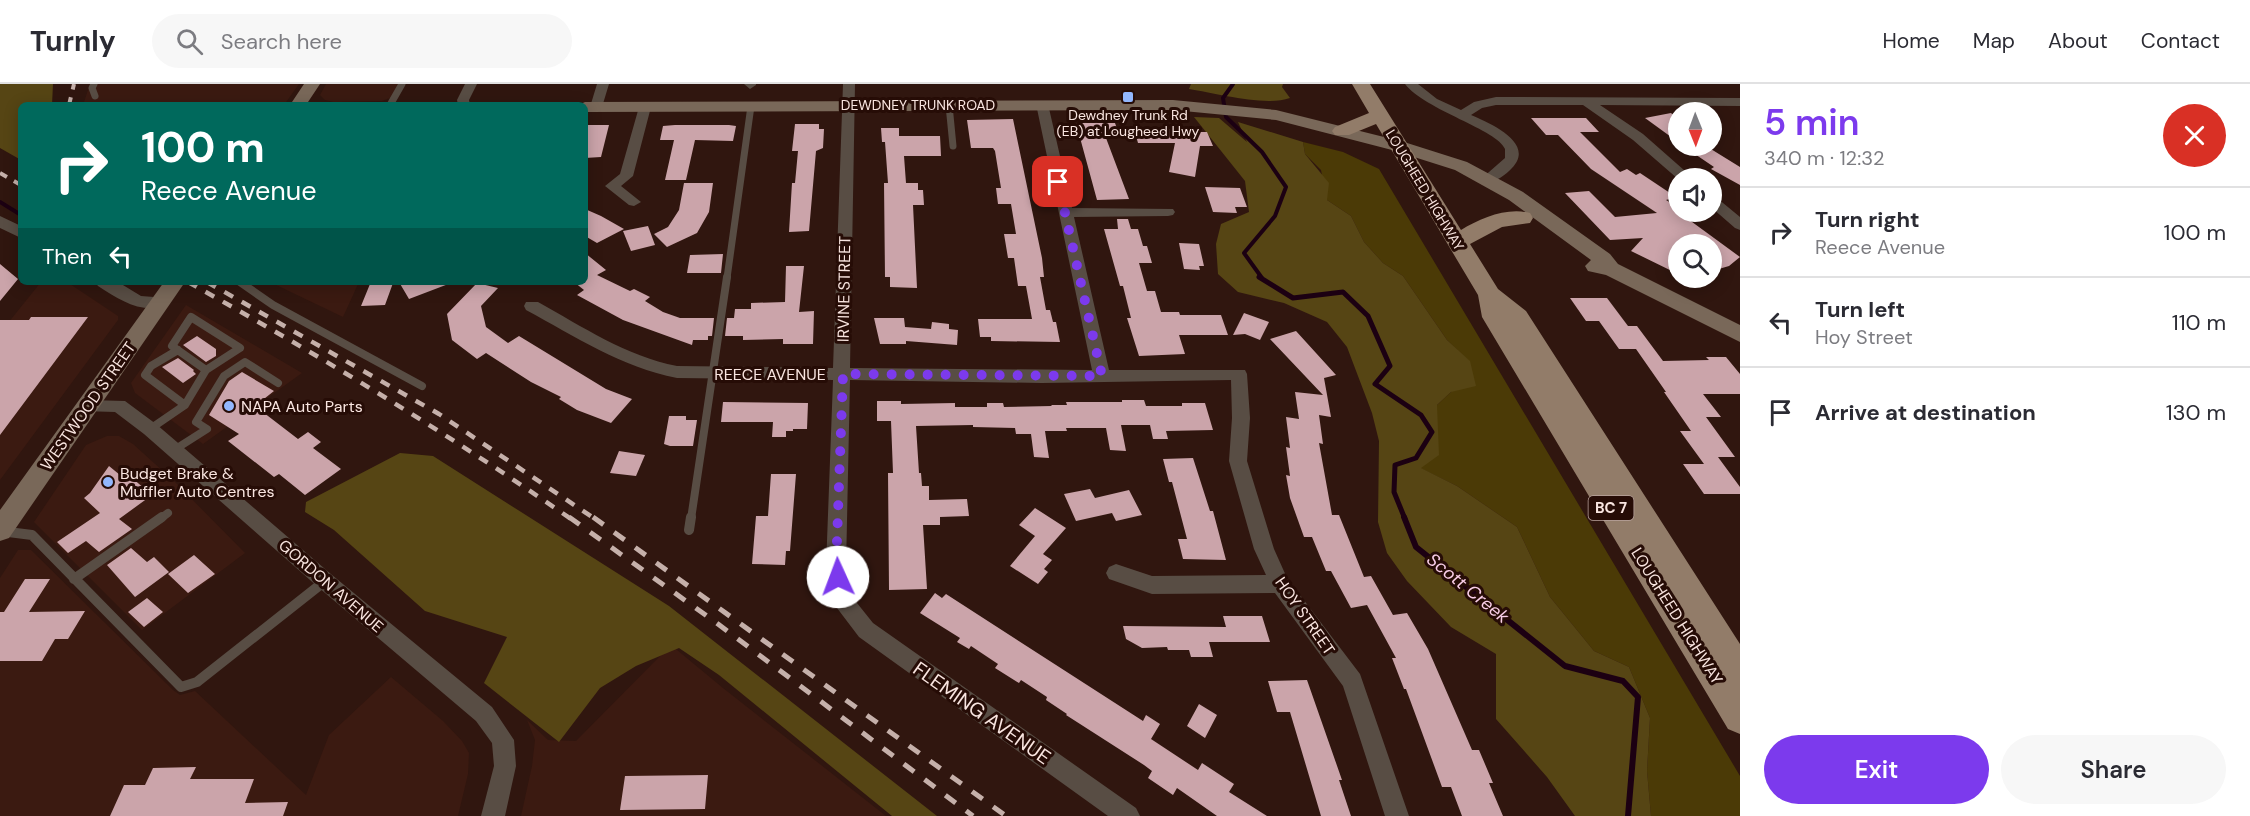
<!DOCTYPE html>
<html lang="en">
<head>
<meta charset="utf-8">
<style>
  body { margin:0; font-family:"DM Sans",sans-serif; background:#f7f7f7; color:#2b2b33; height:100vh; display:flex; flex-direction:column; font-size:22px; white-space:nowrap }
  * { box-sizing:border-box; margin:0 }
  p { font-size:20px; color:#7c7c81 }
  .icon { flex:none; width:33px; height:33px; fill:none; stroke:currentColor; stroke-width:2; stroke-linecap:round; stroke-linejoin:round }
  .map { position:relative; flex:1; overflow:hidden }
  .drawer { display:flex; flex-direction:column; background:#fff; width:510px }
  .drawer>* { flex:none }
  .banner { position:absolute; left:18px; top:18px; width:570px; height:183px; border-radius:9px; box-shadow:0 3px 15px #0003; background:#00695c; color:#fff; overflow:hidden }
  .needle { width:39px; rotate:179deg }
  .fabs { position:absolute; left:1668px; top:18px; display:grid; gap:12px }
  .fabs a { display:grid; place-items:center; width:54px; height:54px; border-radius:50%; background:#fff; box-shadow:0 3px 15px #0003; font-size:30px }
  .pin { position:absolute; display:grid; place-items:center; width:51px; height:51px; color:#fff; margin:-26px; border-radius:12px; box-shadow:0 3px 9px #0006 }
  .me { position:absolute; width:66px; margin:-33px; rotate:358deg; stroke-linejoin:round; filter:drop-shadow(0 0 4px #0008) }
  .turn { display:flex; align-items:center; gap:21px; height:126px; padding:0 24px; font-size:27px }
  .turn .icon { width:78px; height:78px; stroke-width:2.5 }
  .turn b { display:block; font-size:42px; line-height:51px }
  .then { display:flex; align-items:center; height:57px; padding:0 24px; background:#0003; gap:12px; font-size:22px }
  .round { display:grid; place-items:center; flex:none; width:63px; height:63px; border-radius:32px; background:#f7f7f7 }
  .head { display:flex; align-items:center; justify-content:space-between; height:102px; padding:0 24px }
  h1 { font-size:36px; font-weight:600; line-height:45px; color:#7c3aed }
  .primary-button { display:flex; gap:12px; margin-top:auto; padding:12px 24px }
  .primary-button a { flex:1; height:69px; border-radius:36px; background:#7c3aed; color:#fff; font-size:24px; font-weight:600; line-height:69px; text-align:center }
  .primary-button a+a { background:#f7f7f7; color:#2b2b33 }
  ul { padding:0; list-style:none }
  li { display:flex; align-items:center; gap:18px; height:90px; padding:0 24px; border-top:2px solid #e1e1e2 }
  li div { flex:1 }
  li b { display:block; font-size:22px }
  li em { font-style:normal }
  header { display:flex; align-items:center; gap:36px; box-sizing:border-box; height:84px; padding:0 30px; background:#fff; border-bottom:2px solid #e1e1e2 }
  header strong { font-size:28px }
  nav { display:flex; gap:33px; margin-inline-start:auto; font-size:21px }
  .search { width:420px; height:54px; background:#f7f7f7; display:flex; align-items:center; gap:15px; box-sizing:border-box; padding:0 21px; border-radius:33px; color:#7c7c81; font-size:22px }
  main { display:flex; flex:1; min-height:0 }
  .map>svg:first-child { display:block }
  .built { fill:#3b1a11 }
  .green { fill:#4b3a06 }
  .forest { fill:#564514 }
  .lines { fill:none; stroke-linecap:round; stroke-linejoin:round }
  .stream-far2 { stroke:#1c0012; stroke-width:4 }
  .stream-far1 { stroke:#1c0012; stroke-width:5 }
  .stream { stroke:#1c0012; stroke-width:6 }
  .building { fill:#cba4aa }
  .service-far2 { stroke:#584d44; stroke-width:7 }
  .service-far1 { stroke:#584d44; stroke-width:8 }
  .service { stroke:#584d44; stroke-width:10 }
  .minor { fill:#584d44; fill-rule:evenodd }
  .tertiary { fill:#584d44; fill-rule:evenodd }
  .secondary { fill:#796859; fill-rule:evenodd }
  .primary { fill:#927c69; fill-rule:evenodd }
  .rail-far2 { stroke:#c5b0aa; stroke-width:4; stroke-dasharray:8 8; stroke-linecap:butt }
  .rail-far1 { stroke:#c5b0aa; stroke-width:4.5; stroke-dasharray:10 10; stroke-linecap:butt }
  .rail { stroke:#c5b0aa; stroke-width:5; stroke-dasharray:13 13; stroke-linecap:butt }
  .route { stroke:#7c3aed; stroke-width:10; stroke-dasharray:0 18 }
  .poi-dot { fill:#92b7fd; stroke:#260c06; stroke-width:2 }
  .labels { text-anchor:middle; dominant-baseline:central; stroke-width:6; stroke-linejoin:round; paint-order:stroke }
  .far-street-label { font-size:14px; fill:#f9e5e0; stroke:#260c06 }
  .far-poi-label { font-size:14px; fill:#f9e5e0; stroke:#260c06 }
  .shield { fill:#260c06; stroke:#baa49f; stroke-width:1.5 }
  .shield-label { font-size:15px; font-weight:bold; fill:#f9e5e0 }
  .street-label { font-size:16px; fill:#f9e5e0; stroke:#260c06 }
  .poi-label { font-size:16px; fill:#f9e5e0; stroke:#260c06; text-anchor:start }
  .water-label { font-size:18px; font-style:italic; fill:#f9cee7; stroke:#260c06 }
  .near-street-label { font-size:20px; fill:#f9e5e0; stroke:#260c06 }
</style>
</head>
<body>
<header>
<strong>Turnly</strong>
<div class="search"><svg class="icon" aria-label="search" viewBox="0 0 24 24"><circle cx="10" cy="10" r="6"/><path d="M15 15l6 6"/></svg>Search here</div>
<nav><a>Home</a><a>Map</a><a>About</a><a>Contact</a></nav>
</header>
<main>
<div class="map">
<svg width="1740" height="732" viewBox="0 0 1740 732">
  <rect width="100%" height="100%" fill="#30160f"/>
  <path class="built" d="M90 0H299L284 21H83Z
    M326 0H402L395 12 382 17 334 18 325 16 320 11Z
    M41 198H67L118 232V236L0 396V249Z
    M270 198H359L343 233Z
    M186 221 302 289 203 360 135 309 131 299Z
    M107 352H119L133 360 175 398 245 469 142 546 34 438 86 361Z
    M18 466H31L173 606 180 611 195 607 306 711 329 651 391 593 443 637 462 657 469 669 468 690 458 732H0V494Z
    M671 561 723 604 886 732H521L532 682 535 656 527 636 548 656 576 657Z"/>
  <path class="green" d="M1303 58 1343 68 1379 85 1740 692V732H1651L1647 687 1650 634 1629 583 1594 567 1550 513 1517 443 1457 402 1420 384 1437 321 1451 308 1470 278 1447 256 1403 192 1383 179 1364 158 1351 132 1327 116 1321 86 1305 70Z"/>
  <path class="forest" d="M0 0H53L52 21H21V76L0 64Z
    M1191 0H1283L1282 3 1290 14C1264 23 1217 9 1189 5Z
    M1194 33 1219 34 1247 58 1238 38 1303 58 1305 70 1329 99 1327 116 1351 132 1364 158 1383 179 1403 192 1447 256 1470 277 1476 302 1451 308 1437 321 1439 371 1421 384 1457 402 1517 443 1550 513 1594 567 1629 583 1650 634 1647 687 1651 732H1575L1547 693 1496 635V570L1451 543 1407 497 1387 469 1378 438 1379 357 1372 329 1347 263 1327 238 1284 219 1238 208 1218 190 1216 160 1221 140 1249 128 1245 97Z
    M400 369 433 372 669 522 937 732H892L719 591 679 564 636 582 600 604 559 658 484 599 507 553 425 527 334 446 305 428 306 418Z"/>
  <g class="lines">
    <path class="stream-far2" d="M1233 0 1223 14 1226 33 1262 68 1286 103 1275 132 1244 169 1262 194
      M0 118 21 131"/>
    <path class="stream-far1" d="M1259 193 1293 214 1343 208 1368 232 1390 282 1375 300 1421 331 1432 348 1416 374 1395 381 1394 408 1405 435"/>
    <path class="stream" d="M1404 433 1416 463 1565 582 1623 597 1638 613 1628 732"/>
  </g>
  <path class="building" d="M1671 29 1678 35V58L1645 34Z
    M1531 34H1586L1599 48H1580L1620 88 1627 85 1636 91 1640 89 1676 113 1666 116 1678 123V128H1688L1697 132 1688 135 1740 173 1729 182 1712 187V160H1678V190L1631 167 1643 154 1610 156 1565 109 1589 107 1615 133 1657 129 1591 85 1558 51H1546Z
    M1013 35 1042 174 1044 193H1040L1046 226H1050L1053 238H1056L1060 258 991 257V253H980L978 235H1032L1026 202H1018L1014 174H1008L1004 150H1016L1011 120H998L996 104H1001L995 67 993 64H971L967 36Z
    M1076 39H1115L1120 53 1106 54 1129 115 1097 116Z
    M795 40H819V45H824L823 64 816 67 809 147 789 148 792 99H795L798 67H792Z
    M588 41H609L601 73 585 74V50Z
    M675 41H729L736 42 733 57 695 56 686 96H665L674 56H660L663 42Z
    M881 44H899V52H940L941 72H904L906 99H918V106H923L924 121H913L917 204 890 203V193H885L884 99H888L885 58H882Z
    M1134 45H1179L1180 48H1207L1213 62H1200L1195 93 1169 88 1175 59H1138Z
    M1683 62H1706L1740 83V101L1711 85 1714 83Z
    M684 99H713L709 128 697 149 667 163 654 150 668 143 679 126Z
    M1205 103 1240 104 1247 123H1235L1237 129 1213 128Z
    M585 125 601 132 624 145 597 159 585 152Z
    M1117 135H1128L1131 145H1138L1143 162H1147L1152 179H1139L1147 207H1155L1161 228H1179L1180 231H1221L1228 251H1179L1185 270 1139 272 1127 234H1131L1123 202H1120L1104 145H1118Z
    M648 142 655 161 631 167 623 147Z
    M1179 159 1199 160 1204 182H1199L1200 186 1184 185Z
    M585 169 606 186 597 191 630 207 634 205 650 213 645 217 663 228 680 234H714L712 252H708V256H693L692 261 623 236 577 211 584 206 574 198H585Z
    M723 170 721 189H687L690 171Z
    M0 180 18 195 0 217Z
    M786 182H804L799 228 814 227 813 260H783V255L743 256V252H725L727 234H734L735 225H751V219L785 218Z
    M399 198H451V199L409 215Z
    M393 199 385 221 361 222 370 200Z
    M477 199 498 204 481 222 486 243 508 259 519 252 606 305 632 315 611 339 577 326 559 315 561 313 531 298 486 269 477 275 452 256 447 230Z
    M1570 214H1607L1628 242H1637L1663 277 1709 276 1706 273H1726L1740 290V310H1703L1721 333H1706L1735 373H1718L1740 403V410H1704L1683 380H1704L1680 347H1691L1664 308H1666L1636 265H1619L1599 237H1586Z
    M1244 229 1269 238 1260 256 1245 250 1233 251Z
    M31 233H88L0 351V236H29Z
    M874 234H904L905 243 931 245 932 238 949 240V245L958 246 957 261 906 257V260H880Z
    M1296 247 1336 291 1324 294 1331 333 1319 331 1323 360 1319 359 1332 431H1339L1364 493 1371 492 1393 531 1407 529 1428 565 1472 666H1479L1493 699H1489L1503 732H1462L1451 703H1442L1406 605H1404L1392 574H1396L1367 521 1351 524 1331 487H1326L1312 453H1304L1290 414 1286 391 1290 392 1286 363 1290 364 1286 333 1299 335 1295 308 1323 311 1270 255Z
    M197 252 216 265V272L206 278 183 261Z
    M178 274 194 286 193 287 196 290 183 299 162 283Z
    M242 288 274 307 255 322 298 355 308 348 321 358 313 364 341 385 305 411 279 390 274 393 228 357 239 350 209 331 229 297Z
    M1122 316H1144L1146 322H1182V319H1205L1213 346 1166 347 1168 355H1153L1150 341H1121L1126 367 1110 366 1106 344H1066L1067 347H1045L1049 374 1034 373 1031 350H1016L1015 344 973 343V341L916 342 919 389H921L922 402H929V416L967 415 969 432 940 433V441H923L927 505 889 506 888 389H893L891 337H877V317H901V320L955 319V323H987V319H1003L1004 323 1052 322 1051 321H1067L1066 318H1122Z
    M723 318 808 319 807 345H793V347H786V353H772L773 338H721Z
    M669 332H686V336H697L693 362H670L664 360Z
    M619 367 645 371 636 392 610 389Z
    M1193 374 1210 427H1213L1226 476 1183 475 1178 455H1187L1172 398H1169L1163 375Z
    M109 382 120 391 125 388 152 411 119 435 132 445 99 468 86 457 68 469 57 458 100 429 84 414 90 409Z
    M771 390H796L790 467H786L785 481 752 480 756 432H768Z
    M1090 405 1095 414 1129 406 1142 431 1116 437 1112 429 1076 437 1064 410Z
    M1035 424 1066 444 1043 470 1052 476 1044 485 1048 488 1038 500 1010 482 1035 452 1019 441Z
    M131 464 147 478 154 473 169 488 135 513 107 481Z
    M194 471 215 490 188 509 168 490Z
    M25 495H50L29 528 85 527 68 555H55L42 577H0V528H4Z
    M935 509 942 514 946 510 1143 637 1146 631 1160 640 1151 655 1198 686 1202 679 1234 700 1229 708 1267 732H1217L1177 704 1173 711 1148 694 1152 687 1144 681 1066 631 1067 630 1046 616 1047 613 1021 596 1019 599 995 584 998 580 971 562 969 565 957 558 960 554 920 529Z
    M147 514 163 528 144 543 128 528Z
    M1223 532H1262L1270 558H1209L1213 573H1191L1189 566H1168L1167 563 1142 564 1126 555 1123 542 1226 543Z
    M1307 596 1342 696H1339L1351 732H1321L1290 628H1277L1268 597Z
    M1199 620 1217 631 1205 654 1187 642Z
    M196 683 190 695H254L245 719 288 718 283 732H110L124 701H145L153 684Z
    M708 691 705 725 620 726 625 692Z"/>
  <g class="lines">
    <path class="service-far2" d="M94 0 92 4 95 12
      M390 21 402 0
      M949 21 953 62
      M727 194 751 22"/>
    <path class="service-far1" d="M240 198 273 221 422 302
      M191 233 240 264 206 286 172 262Z
      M178 266 151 282 145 291 185 321
      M150 345 185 321 206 286
      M174 366 207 345 196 338 224 292 245 278 278 299
      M160 435 168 429
      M691 435 727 193"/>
    <path class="service" d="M689 446 691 433
      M0 447 32 451 181 603 197 598 325 497
      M74 495 162 433"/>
    <path class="minor" d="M465 0H477L469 16 470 21H458L457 16Z
      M597 0H609L602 23 596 27 590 23Z
      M744 0H756V1L750 5Z
      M843 0H855L850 284 1092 286 1036 20 1038 17H1046L1048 20 1072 124 1173 125 1175 128 1173 131 1168 132 1074 133 1109 286H1245L1247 290 1250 334 1247 377 1274 465 1287 494 1360 590 1409 732H1385L1343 602 1275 509 1152 510 1109 495 1106 489 1109 483 1116 480 1152 492 1266 491 1254 465 1229 377 1232 334 1231 296 1042 299 850 296 846 484 853 514 873 539 1136 724 1140 732H1108L859 553 837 524 826 484 833 296 677 294C621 283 576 253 526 226L524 222 526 218H538C583 243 626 272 677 282L833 284Z
      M1405 0H1418L1437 15 1461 26 1474 18 1496 13 1740 14V22L1600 21 1643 50 1693 94 1678 95 1633 56 1583 21H1496L1482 24 1471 31C1490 39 1536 59 1512 84 1506 91 1496 97 1488 99L1481 95 1505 74C1505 73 1505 66 1505 65 1498 46 1425 26 1405 0Z
      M645 19 651 23 633 92 621 102 641 118 634 122 629 121 605 102 620 90 639 23Z
      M1712 113 1717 114 1740 133V146L1735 144 1712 124Z
      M88 316 125 317 156 340 332 491 492 623 514 656 516 682 505 732H481L494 682 492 659 476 637 318 503 144 350 115 328 82 327 79 322 82 317Z"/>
    <path class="tertiary" d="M0 132 21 142V154L0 144Z
      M95 198H118L141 212 167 214 170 218 167 222C140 230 120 216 98 202Z"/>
    <path class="secondary" d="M304 0H320L306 21H290Z
      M1173 16 1276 26 1404 58 1467 78 1523 108 1610 170 1618 180 1740 241V258L1606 191 1588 187 1585 182 1591 176 1509 116 1455 86 1392 66 1276 36 1173 26 585 28V21H578L585 18Z
      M164 198H185L9 454 0 457V426Z"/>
    <path class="primary" d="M1352 0H1370L1461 146C1481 134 1507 123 1530 129L1533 134 1530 139 1502 143 1470 160 1498 205 1526 227 1740 560V650L1728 645 1482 233 1478 211 1376 40 1349 51H1335L1332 47 1335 43 1369 29Z"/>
    <path class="rail-far2" d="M69 21 74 0
      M0 89 21 101"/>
    <path class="rail-far1" d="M188 198C319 271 447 349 571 435
      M207 198 439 330 595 435"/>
    <path class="rail" d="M569 433 718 540 973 732
      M593 433 1006 732"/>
  </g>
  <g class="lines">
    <path class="route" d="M838 493 836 484 843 290 1102 292 1058 98"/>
  </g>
  <g class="poi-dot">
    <rect x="1122" y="7" width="12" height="12" rx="3"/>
    <circle cx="229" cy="322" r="6"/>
    <circle cx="108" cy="398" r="6"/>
  </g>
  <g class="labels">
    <g class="far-street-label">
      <text x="918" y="21">DEWDNEY TRUNK ROAD</text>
      <text transform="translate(1425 106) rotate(59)">LOUGHEED HIGHWAY</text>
    </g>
    <g class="far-poi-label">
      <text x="1128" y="31">Dewdney Trunk Rd<tspan x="1128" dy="16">(EB) at Lougheed Hwy</tspan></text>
    </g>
    <rect class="shield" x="1588.5" y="412" width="45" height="24" rx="4.5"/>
    <g class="shield-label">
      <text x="1611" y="424">BC 7</text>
    </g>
    <g class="street-label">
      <text transform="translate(844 205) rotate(-89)">IRVINE STREET</text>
      <text x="770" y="290">REECE AVENUE</text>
      <text transform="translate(88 322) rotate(-55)">WESTWOOD STREET</text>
      <text transform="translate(331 502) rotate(41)">GORDON AVENUE</text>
      <text transform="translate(1305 532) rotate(55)">HOY STREET</text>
      <text transform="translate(1677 532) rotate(58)">LOUGHEED HIGHWAY</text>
    </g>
    <g class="poi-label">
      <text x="241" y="322">NAPA Auto Parts</text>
      <text x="120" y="389">Budget Brake &amp;<tspan x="120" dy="18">Muffler Auto Centres</tspan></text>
    </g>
    <g class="water-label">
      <text transform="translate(1468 504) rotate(39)">Scott Creek</text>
    </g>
    <g class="near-street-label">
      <text transform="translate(982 629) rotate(35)">FLEMING AVENUE</text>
    </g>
  </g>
</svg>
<div class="fabs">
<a><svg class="needle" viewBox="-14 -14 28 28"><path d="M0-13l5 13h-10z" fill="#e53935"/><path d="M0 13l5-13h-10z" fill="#7c7c81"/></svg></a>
<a><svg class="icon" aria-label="sound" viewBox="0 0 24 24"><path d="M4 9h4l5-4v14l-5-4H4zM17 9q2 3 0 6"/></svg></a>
<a><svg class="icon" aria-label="search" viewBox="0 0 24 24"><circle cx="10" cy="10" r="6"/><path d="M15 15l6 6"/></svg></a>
</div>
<div class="pin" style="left:1058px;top:98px;background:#d93025"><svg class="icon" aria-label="arrive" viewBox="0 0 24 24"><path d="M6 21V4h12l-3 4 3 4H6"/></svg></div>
<svg class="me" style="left:838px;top:493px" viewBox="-20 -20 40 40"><circle r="19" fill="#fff"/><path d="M0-13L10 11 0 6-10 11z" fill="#7c3aed"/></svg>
<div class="banner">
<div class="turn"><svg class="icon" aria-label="right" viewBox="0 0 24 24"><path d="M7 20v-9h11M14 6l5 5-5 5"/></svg><div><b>100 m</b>Reece Avenue</div></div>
<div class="then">Then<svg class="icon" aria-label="left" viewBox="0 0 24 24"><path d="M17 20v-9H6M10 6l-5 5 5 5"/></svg></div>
</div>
</div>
<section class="drawer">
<div class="head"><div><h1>5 min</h1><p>340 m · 12:32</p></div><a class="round" style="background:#d93025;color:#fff"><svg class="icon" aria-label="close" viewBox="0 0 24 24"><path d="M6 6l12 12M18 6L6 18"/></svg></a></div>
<ul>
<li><svg class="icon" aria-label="right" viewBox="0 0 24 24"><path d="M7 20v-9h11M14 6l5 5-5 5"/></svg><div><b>Turn right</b><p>Reece Avenue</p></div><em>100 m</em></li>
<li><svg class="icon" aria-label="left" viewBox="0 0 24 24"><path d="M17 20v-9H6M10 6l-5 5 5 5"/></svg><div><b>Turn left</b><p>Hoy Street</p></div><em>110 m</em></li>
<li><svg class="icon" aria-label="arrive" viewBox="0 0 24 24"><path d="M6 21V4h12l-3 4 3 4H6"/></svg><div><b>Arrive at destination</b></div><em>130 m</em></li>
</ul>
<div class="primary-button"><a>Exit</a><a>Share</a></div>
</section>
</main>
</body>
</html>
